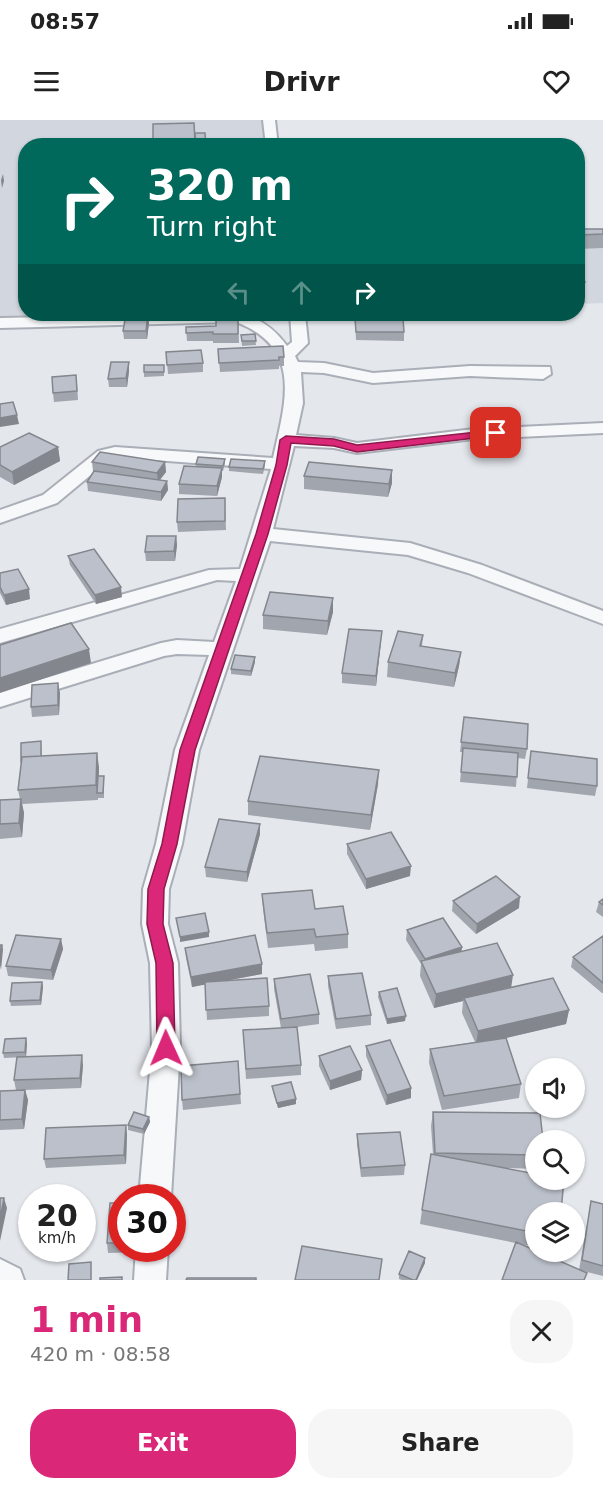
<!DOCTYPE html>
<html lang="en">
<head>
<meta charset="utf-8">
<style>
  body { margin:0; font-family:"DejaVu Sans",sans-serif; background:#f6f6f6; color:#222; height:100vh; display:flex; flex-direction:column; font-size:22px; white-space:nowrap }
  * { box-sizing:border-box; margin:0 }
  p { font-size:20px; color:#767676 }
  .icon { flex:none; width:33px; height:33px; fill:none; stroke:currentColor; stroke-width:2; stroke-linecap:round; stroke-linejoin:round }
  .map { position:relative; height:1160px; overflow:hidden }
  .details { display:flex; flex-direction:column; background:#fff; flex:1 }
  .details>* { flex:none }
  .guide { position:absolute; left:18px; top:18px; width:567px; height:183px; border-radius:24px; box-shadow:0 2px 4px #0004; background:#00695c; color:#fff; overflow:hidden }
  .buttons { position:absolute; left:525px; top:938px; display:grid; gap:12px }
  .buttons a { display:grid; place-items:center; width:60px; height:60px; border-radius:50%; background:#fff; box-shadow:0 2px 4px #0004; font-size:30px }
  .speed { position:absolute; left:18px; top:1064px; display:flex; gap:12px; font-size:30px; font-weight:700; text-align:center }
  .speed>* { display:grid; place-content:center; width:78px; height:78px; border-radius:50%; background:#fff; box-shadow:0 2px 4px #0004; line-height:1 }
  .speed small { font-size:15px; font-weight:400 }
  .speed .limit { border:9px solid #d22; background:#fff; color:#111 }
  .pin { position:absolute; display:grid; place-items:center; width:51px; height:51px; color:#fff; margin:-26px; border-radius:12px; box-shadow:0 3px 9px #0006 }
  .me { position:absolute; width:66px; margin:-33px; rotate:359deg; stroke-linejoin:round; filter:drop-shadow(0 0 4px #0008) }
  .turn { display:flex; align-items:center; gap:21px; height:126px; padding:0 30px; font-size:27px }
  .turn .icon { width:78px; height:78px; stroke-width:2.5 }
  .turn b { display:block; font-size:42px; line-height:51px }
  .lanes { display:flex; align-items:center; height:57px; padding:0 30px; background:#0003; justify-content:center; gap:30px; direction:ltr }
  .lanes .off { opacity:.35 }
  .round { display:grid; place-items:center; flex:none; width:63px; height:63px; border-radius:24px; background:#f6f6f6 }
  .overview { display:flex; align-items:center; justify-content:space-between; height:102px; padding:0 30px }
  h1 { font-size:36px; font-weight:600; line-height:45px; color:#db2777 }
  .action { display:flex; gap:12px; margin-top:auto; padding:12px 30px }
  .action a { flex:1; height:69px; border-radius:24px; background:#db2777; color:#fff; font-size:24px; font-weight:600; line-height:69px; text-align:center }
  .action a+a { background:#f6f6f6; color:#222 }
  .status { display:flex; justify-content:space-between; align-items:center; height:42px; padding:0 30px; background:#fff; direction:ltr }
  .status svg { height:16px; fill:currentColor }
  header { display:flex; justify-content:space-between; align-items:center; height:78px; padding:0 30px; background:#fff; font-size:27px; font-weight:600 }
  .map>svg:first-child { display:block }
  .built { fill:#d2d6de }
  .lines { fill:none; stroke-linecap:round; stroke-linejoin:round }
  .minor-casing { stroke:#a9aeb7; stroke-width:4 }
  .minor { fill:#f7f8fa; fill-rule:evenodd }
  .wall { fill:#a1a5ae }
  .shaded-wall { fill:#83868d }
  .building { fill:#bbc0ca; stroke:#83868d; stroke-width:1.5 }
  .route { fill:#db2777; stroke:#8e194d; stroke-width:1.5 }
</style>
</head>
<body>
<div class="status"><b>08:57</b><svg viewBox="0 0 49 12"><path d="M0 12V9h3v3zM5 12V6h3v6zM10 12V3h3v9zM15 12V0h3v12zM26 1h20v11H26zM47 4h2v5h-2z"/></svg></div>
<header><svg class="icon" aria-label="menu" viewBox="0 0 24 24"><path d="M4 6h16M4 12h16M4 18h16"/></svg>Drivr<svg class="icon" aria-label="heart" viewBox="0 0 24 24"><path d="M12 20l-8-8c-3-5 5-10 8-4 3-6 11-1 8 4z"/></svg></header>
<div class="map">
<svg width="603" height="1160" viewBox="0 0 603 1160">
  <rect width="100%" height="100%" fill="#e4e7ec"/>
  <path class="built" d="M0 0H268L270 25 26 26V194H113L0 196Z
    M578 109H603V183L578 184Z"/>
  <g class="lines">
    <g class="minor-casing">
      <path id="minor" d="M263 0H275L278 26H266Z
        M191 194C233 194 259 188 287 226L292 222 290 194H305L308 223 295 236 298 242 324 243 373 253 470 246 550 247 551 254 543 259 470 256 373 263 324 253 301 252 303 283 296 315 334 318 357 323 474 309 603 303V313L474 319 357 333 334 328 294 326 273 409 410 423 482 445 603 491V504L468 453 408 435 270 421 199 630 182 724 169 769 168 804 178 843 180 928 171 1077H139L152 928 150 843 142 804 143 769 156 724 175 630 209 535 177 534 164 536 0 587V572L161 523 177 520 214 522 236 461 217 460 0 523V509L209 450 240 449 271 349 115 337 110 339 57 383 0 403V390L43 375 98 331 115 327 273 338C285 283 304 228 236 202L0 208V198Z
        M136 1128H168L166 1160H134Z
        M0 1139 20 1149 24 1160H0Z"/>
    </g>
    <use href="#minor" class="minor"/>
  </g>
  <path class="wall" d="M194 3 195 26H153V4Z
    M578 109H603V128L578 129Z
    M578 146 585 162 583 177H578Z
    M238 194 239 223H213V221H187L186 207 216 206Z
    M355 198 404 212V221L356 220Z
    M149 203 147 219H124L123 211Z
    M255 214 256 225 242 226 241 215Z
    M218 229 284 237V246H279V249L220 252Z
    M166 232 203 243V252L168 254Z
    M129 242V251L127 267H109L108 259Z
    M144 245H164V256L144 257Z
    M77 264 78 280 54 282 53 273Z
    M0 327H58L60 341 14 365 0 357Z
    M225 339V344L223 351H222V357L217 376 179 374V364L196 347V344Z
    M265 341V346L263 354 229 351V347Z
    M92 342H165L166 352 160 360 167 361 168 370 161 381 88 371 87 362 105 353 93 351Z
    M304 356 392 363 388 377 304 369Z
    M225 378 226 410 178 412 177 402Z
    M176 416 177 425 175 441H146L145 432Z
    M68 436 122 477 96 484 70 445Z
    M0 453 30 479 6 485 0 473Z
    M333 478V492L327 515 263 509V495Z
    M423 515 422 526 461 532 459 546 454 567 387 557 388 542Z
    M381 521 376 566 342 563V553Z
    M255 537V542L251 556 231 554V549Z
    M60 573 59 595 32 597 31 587Z
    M464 597 527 629 525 639 518 638 516 667 460 662 463 632H460Z
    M41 621 42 636 99 647V656L104 661V678H98V680L22 684 24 693 22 717 0 719V680L20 679 18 670Z
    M531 631 597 666 595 676 527 668Z
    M378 664 370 710 248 695V681Z
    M260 714 247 762 206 757 205 747Z
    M347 724 410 756 366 769 347 734Z
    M262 774 315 789 348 814V828L315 831 314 824 268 828 263 789Z
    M603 779V797L596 792 599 782Z
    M453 781 519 788 476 814 452 791Z
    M407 810 462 827 461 831 511 867 569 890 566 904 506 918 521 964 519 978 442 990 429 943 430 929 475 922 462 893 463 881 434 888 420 856 421 844 406 820Z
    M603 816V873H602L571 847 573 837Z
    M61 819 63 829 53 860 8 856 6 846Z
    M185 828 262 844V854L225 861 269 886V896L207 900 205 864 192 867 186 838Z
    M328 856 371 895V905L336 909 328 866Z
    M274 859 319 894V904L297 907 301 945V955L246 959 243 910 281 908 274 869Z
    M42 862 43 867 41 885 11 886 10 881Z
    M379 872 405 901 387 904 378 877Z
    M27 923 26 937 4 938 3 933Z
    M366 926 411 968V978L386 985 366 936Z
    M319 936 362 950 361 960 330 970 319 946Z
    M238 941 241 984 183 990 182 980Z
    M83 945 81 968 25 970 28 980 24 1009 0 1010V971L16 970 14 960Z
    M272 966 296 979V984L278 988 273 971Z
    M433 992 536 1020V1049L507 1048 536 1092V1127L420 1104 422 1090 433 1034 431 1006Z
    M149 997 150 1002 144 1014 128 1010V1005Z
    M127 1014 126 1044 46 1048 44 1039Z
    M357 1014 405 1045 404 1055 361 1057 357 1024Z
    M591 1081 603 1084V1156L579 1150Z
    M122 1083V1128H143L142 1132 108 1133 107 1123Z
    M425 1143 417 1160H402L399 1159V1154Z"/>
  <path class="shaded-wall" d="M3 54 4 61 2 68 1 60Z
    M148 194 149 203 147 219 146 211Z
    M129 242V251L127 267 126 258Z
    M17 295 19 304 0 307V298Z
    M58 327 60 341 14 365 12 352Z
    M165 342 166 352 158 362 157 353Z
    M222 348V357L217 376V366Z
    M392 350V363L388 377 389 364Z
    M167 361 168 370 161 381V372Z
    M176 416 177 425 175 441 174 431Z
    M121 467 122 477 96 484 95 475Z
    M29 469 30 479 6 485 4 475Z
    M333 478V492L327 515 328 501Z
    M382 511 381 521 376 566V556Z
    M89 529 91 543 0 573V558Z
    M461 532 459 546 454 567 455 553Z
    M255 537V542L251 556V551Z
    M58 563 60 573 59 595 58 585Z
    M97 633 99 647 98 673H97L98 680 96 665Z
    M379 650 378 664 370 710 371 695Z
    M21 679 24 693 22 717 19 703Z
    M260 704V714L247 762V752Z
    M411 746 410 756 366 769V759Z
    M520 777 519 788 476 814 477 804Z
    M209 812V817L180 822V817Z
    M61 819 63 829 53 860 51 850Z
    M2 825 3 830 1 850 0 845Z
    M462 827 461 837 424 849 425 839Z
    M262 844V854L192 867 191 857Z
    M513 855 511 869 464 878 463 881 434 888 436 874Z
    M42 862 43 867 41 885 40 880Z
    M569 890 566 904 476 925 478 911Z
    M406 896 405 901 387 904V899Z
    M26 918 27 923 26 937 25 932Z
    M82 935 83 945 81 968 80 958Z
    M362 950 361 960 330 970V961Z
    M411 968V978L386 985 387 975Z
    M25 970 28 980 24 1009 22 999Z
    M296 979V984L278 988 277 983Z
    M149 997 150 1002 144 1014 143 1009Z
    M126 1005 127 1014 126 1044 124 1035Z
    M4 1078 7 1088 0 1121V1099Z
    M425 1138V1143L417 1160H416Z"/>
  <path class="building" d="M194 3 195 22 153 23V4Z
    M195 13H205L206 26H196Z
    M578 109H603V114L578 115Z
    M578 146 585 162H578Z
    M126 194H148L146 211H123Z
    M216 194H238V214H213V212L186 213V207L216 206Z
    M355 198H403L404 212H356Z
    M255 214 256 221H242L241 215Z
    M283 226 284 237H279V240L219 243 218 229Z
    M201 230 203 243 167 245 166 232Z
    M111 242H129L126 258 108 259Z
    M144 245H164V252H144Z
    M76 255 77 271 53 273 52 257Z
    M13 282 17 295 0 298V284Z
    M29 313 58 327 12 352 0 345V327Z
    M100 332 165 342 157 353 92 342Z
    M198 337 225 339 223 346 196 344Z
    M231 339 265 341 263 349 229 347Z
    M309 342 392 350 389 364 304 356Z
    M184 346 222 348 217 366 179 364Z
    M94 351 167 361 161 372 87 362Z
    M225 378V401L177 402 178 379Z
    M147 416H176L174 431 145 432Z
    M94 429 121 467 95 475 68 436Z
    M18 449 29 469 4 475 0 467V453Z
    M270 472 333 478 328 501 263 495Z
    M71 503 89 529 0 558V525Z
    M349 509 382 511 376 556 342 553Z
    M398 511 423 515 420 526 461 532 455 553 388 542Z
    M235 535 255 537 251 551 231 549Z
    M58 563V585L31 587 32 565Z
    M464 597 528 604 527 629 461 622Z
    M41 621V636L22 637 21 643V623Z
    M463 628 518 633 517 657 461 652Z
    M531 631 597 639V666L528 658Z
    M97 633 96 665 18 670 22 637Z
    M260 636 379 650 371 695 248 681Z
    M98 656H104L103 673H97Z
    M21 679 19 703 0 704V680Z
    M219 699 260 704 247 752 205 747Z
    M391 712 411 746 366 759 347 724Z
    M496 756 520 777 477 804 453 781Z
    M312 770 315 789 343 786 348 814 316 817 314 809 267 813 262 774Z
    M603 779V785L599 782Z
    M205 793 209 812 180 817 176 798Z
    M443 798 462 827 425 839 407 810Z
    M16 815 61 819 51 850 6 846Z
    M255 815 262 844 191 857 185 828Z
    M603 816V863L573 837Z
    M497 823 513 855 436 874 421 841Z
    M0 825H2L0 845Z
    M362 853 371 895 336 899 328 856Z
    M310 854 319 894 281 899 274 859Z
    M267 858 269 886 206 890 205 862Z
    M553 858 569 890 478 911 464 878Z
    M42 862 40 880 10 881 12 863Z
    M397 868 406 896 387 899 379 872Z
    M297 907 301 945 246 949 243 910Z
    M26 918 25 932 3 933 5 919Z
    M506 918 521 964 444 976 430 929Z
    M390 920 411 968 387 975 366 926Z
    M350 926 362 950 330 961 319 936Z
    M82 935 80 958 14 960 17 937Z
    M238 941 240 974 182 980 181 946Z
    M291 962 296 979 277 983 272 966Z
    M25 970 22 999 0 1000V971Z
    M134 992 149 997 143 1009 128 1005Z
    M433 992 540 993 543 1020H536V1035L435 1033Z
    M126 1005 124 1035 44 1039 46 1008Z
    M400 1012 405 1045 361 1048 357 1014Z
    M431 1034 536 1054V1059H564L561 1092H536V1113L422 1090Z
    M0 1078H4L0 1099Z
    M591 1081 603 1084V1146L582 1140Z
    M110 1083H122V1123H107Z
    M516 1122 587 1153 584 1160H502Z
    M302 1126 382 1139 379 1160H295Z
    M409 1131 425 1138 416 1160H413L399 1154Z
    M91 1142V1160H68L69 1144Z
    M122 1157V1160H100V1158Z
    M187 1158H256V1160H186Z"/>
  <path class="route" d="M496 310 500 311V315L357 332 334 326 291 323 287 345 268 414 195 630 177 724 164 769 163 804 173 843 175 928 172 933 166 935 160 933 157 928 156 843 147 804 148 769 162 724 180 630 256 414 276 345 280 320 286 316 334 319 357 325Z"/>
</svg>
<div class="buttons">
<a><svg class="icon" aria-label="sound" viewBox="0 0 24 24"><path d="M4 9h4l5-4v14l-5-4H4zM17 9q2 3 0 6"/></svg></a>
<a><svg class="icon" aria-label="search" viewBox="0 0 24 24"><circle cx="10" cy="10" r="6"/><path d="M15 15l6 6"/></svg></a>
<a><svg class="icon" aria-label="layers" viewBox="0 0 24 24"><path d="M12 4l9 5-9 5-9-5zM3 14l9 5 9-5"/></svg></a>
</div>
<div class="speed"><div>20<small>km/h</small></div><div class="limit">30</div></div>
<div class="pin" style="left:496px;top:313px;background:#d93025"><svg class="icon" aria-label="arrive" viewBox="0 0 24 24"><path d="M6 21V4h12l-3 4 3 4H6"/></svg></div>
<svg class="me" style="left:166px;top:928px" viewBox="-20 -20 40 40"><path d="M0-17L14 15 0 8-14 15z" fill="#db2777" stroke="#fff" stroke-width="4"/></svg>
<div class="guide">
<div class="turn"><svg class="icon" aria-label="right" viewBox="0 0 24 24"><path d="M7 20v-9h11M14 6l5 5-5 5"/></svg><div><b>320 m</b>Turn right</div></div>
<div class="lanes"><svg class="icon off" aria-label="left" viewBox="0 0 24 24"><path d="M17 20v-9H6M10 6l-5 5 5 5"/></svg><svg class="icon off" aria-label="ahead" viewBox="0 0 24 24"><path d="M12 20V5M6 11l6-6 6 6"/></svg><svg class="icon" aria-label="right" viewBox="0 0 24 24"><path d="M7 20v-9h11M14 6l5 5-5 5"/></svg></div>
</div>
</div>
<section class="details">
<div class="overview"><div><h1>1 min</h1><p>420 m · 08:58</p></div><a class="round"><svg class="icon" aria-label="close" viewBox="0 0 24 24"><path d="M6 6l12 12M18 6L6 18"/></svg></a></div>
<div class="action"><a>Exit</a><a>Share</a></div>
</section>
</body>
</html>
